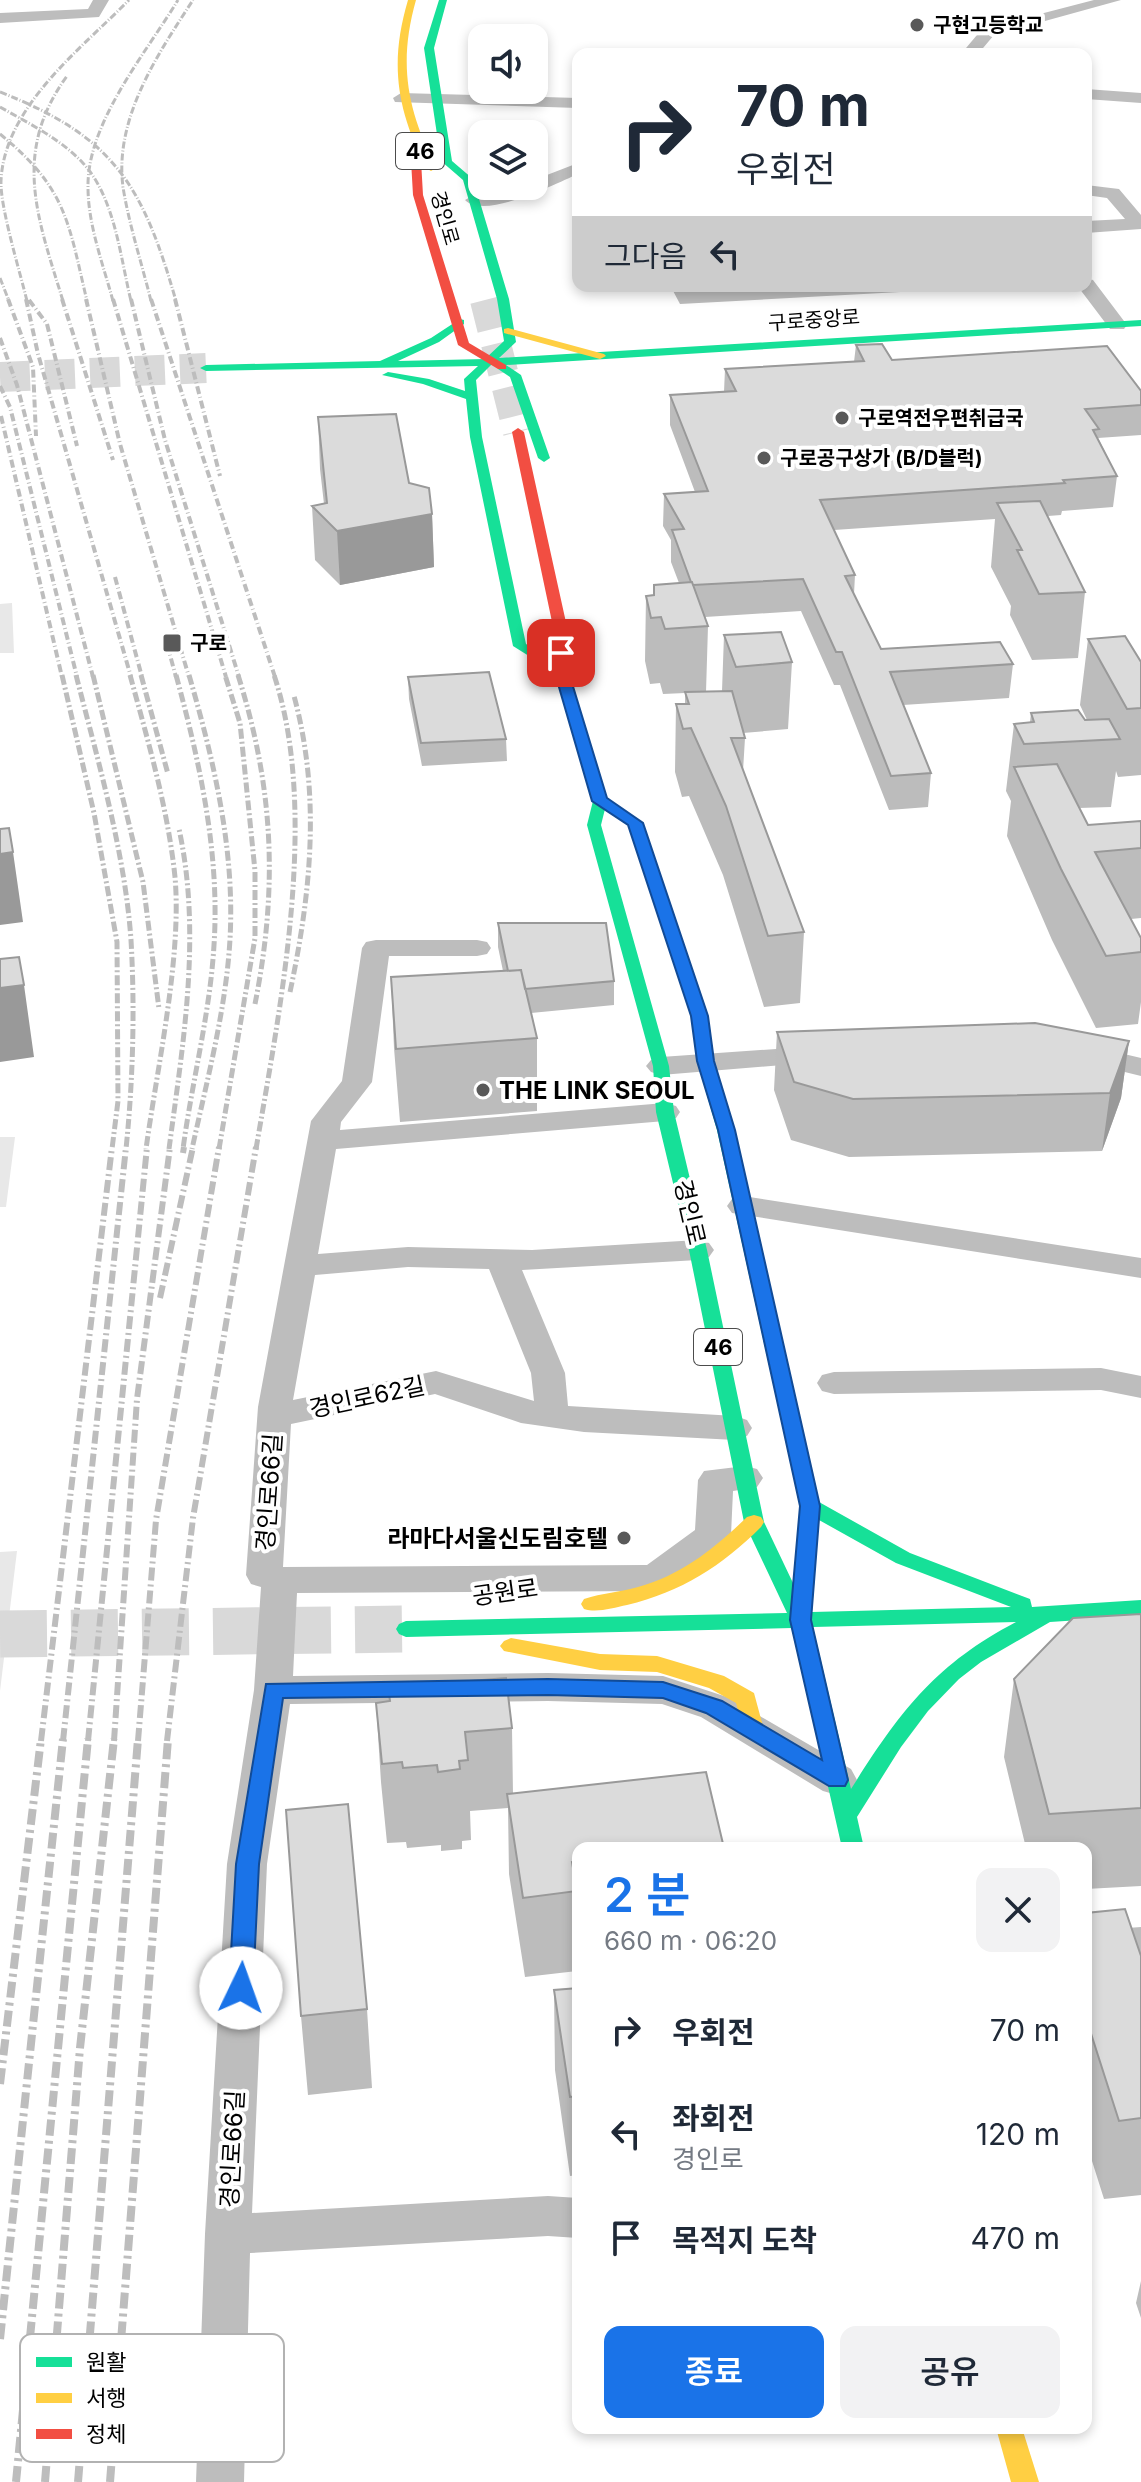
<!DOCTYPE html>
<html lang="ko">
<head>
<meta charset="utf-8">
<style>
  body { margin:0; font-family:Inter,"Noto Sans KR",sans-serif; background:#f2f2f3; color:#1f2937; height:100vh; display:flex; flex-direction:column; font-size:30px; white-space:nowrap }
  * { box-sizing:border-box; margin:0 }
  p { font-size:26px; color:#747a83 }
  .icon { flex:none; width:44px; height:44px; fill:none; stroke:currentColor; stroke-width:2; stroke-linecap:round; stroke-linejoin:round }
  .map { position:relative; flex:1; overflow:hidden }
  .sheet { position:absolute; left:572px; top:1842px; width:520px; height:592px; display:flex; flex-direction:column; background:#fff; border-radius:16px; box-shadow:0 4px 12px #0003 }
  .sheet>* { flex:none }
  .guide { position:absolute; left:572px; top:48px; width:520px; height:244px; border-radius:16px; box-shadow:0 4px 12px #0003; background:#fff; color:#1f2937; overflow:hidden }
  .buttons { position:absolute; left:468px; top:24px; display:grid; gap:16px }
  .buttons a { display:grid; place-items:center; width:80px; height:80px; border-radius:16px; background:#fff; box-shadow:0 4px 12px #0003; font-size:40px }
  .pin { position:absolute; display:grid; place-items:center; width:68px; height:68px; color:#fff; margin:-34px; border-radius:16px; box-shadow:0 4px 12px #0006 }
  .me { position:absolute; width:88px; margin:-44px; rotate:3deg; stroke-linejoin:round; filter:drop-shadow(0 0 6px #0008) }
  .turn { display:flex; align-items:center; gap:28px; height:168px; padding:0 32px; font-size:36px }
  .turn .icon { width:104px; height:104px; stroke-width:2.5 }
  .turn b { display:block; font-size:56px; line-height:68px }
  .then { display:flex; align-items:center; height:76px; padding:0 32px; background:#0003; gap:16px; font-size:30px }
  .round { display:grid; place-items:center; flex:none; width:84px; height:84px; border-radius:16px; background:#f2f2f3 }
  .summary { display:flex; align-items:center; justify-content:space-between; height:136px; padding:0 32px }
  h1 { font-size:48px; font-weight:600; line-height:60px; color:#1a73e8 }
  .button { display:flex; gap:16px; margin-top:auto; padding:16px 32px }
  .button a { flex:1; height:92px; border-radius:16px; background:#1a73e8; color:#fff; font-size:32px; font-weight:600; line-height:92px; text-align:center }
  .button a+a { background:#f2f2f3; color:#1f2937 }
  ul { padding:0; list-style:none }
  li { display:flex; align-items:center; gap:24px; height:104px; padding:0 32px }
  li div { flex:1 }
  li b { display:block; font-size:30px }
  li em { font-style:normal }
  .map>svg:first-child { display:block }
  .green { fill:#e8e8e8 }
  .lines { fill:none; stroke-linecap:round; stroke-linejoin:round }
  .secondary-tunnel-far1 { stroke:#d9d9d9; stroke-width:30; stroke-dasharray:30 15; stroke-linecap:butt }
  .secondary-tunnel { stroke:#d9d9d9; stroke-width:47; stroke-dasharray:47 24; stroke-linecap:butt }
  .primary-tunnel { stroke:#d9d9d9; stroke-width:30; stroke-dasharray:30 15; stroke-linecap:butt }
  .street { fill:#bdbdbd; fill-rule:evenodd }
  .fast { fill:#16e098; fill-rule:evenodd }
  .slow { fill:#ffcf43; fill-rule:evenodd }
  .jam { fill:#f24e42; fill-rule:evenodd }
  .rail-far4 { stroke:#bdbdbd; stroke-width:3; stroke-dasharray:7 2 1 2; stroke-linecap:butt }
  .rail-far3 { stroke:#bdbdbd; stroke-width:4; stroke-dasharray:8 3 1 3; stroke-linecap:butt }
  .rail-far2 { stroke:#bdbdbd; stroke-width:5; stroke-dasharray:10 3 2 3; stroke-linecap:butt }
  .rail-far1 { stroke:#bdbdbd; stroke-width:6; stroke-dasharray:13 4 2 4; stroke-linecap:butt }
  .rail { stroke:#bdbdbd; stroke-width:8; stroke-dasharray:16 5 3 5; stroke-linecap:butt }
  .wall { fill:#bcbcbc }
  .shaded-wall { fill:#999 }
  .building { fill:#dbdbdb; stroke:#999; stroke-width:2 }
  .route { fill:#1a73e8; stroke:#114b97; stroke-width:2 }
  .poi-dot { fill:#595959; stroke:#fff; stroke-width:3 }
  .labels { text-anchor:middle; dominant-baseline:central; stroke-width:8; stroke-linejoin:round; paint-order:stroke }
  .far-poi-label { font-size:20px; font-weight:bold; fill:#000; stroke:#fff; text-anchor:start }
  .far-street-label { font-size:20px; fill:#000; stroke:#fff }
  .shield { fill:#fff; stroke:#4c4c4c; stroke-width:2 }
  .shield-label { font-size:22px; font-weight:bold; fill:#000 }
  .poi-label { font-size:24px; font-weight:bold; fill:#000; stroke:#fff; text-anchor:start }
  .street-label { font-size:24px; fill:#000; stroke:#fff }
  .key { fill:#fff; stroke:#b2b2b2; stroke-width:2 }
  .key-label { font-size:22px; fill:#000 }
</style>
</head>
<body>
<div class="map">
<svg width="1141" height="2482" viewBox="0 0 1141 2482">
  <rect width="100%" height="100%" fill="#fff"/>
  <path class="green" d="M12 603 14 653H0V604Z
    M0 1137H15L6 1207H0Z
    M17 1551 0 1691V1552Z"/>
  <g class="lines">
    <path class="secondary-tunnel-far1" d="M0 377 206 368"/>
    <path class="secondary-tunnel" d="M0 1634 406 1629"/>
    <path class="primary-tunnel" d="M485 300 518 432"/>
    <path class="street" d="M93 0H109L99 17 0 23V13L88 9Z
      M1094 0H1121L994 35 978 54H961L982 29Z
      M1086 89 1141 93V103L1086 99Z
      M401 93 578 98V108L395 102 393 98Z
      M578 163V174C555 184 485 220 465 200L474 195 534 186V180Z
      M1086 185 1119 189 1141 215V229L1086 233V221L1125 219 1107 198 1086 195Z
      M1086 278 1093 280 1124 321 1127 325 1124 329H1110L1079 288 1086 286Z
      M376 940H477L487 942 491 948 487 954 477 956H389L372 1082 341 1122 340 1130 665 1103 676 1106 680 1112 676 1118 665 1121 336 1149 318 1254 408 1247 532 1250 698 1240 709 1243 714 1250 709 1257 698 1260 522 1270 565 1373 568 1406 735 1416 747 1420 752 1428 747 1436 735 1440 584 1432 521 1423 435 1394 291 1424 283 1567 647 1565 695 1530 698 1480 704 1471 745 1466 757 1469 763 1478 757 1487 733 1491 731 1535 726 1544 668 1587 655 1591 297 1593 293 1676 548 1673 663 1676 727 1697 851 1769 857 1780 851 1791 837 1795 823 1791 701 1717 662 1704 548 1701 290 1704 267 1864 252 2213 548 2196 578 2198V2238L548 2236 250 2253 244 2482H196L205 2234 227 1864 254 1690 261 1587 251 1584 246 1575 258 1407 284 1266 311 1121 342 1081 362 948 366 942ZM408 1267 489 1269 531 1373 534 1401 436 1371 293 1400 315 1275Z
      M1086 1045 1141 1058V1076L1076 1060 1071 1054 1076 1048Z
      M820 1046 830 1049 835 1055 830 1061 661 1075 651 1072 646 1066 651 1060 661 1057Z
      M743 1196 1141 1258V1278L732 1213 727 1206 732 1199Z
      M1101 1368 1141 1376V1398L1101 1390 834 1394 822 1391 817 1383 822 1375 834 1372Z
      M1141 1927V1961L1086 1965V1931Z"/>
    <path class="fast" d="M439 0H447L434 48 452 161 473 179 509 299 516 342 499 358 1141 320V326L506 365 521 375 550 458 544 462 538 458 510 377 498 369V365H491L476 380 482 437 526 644 568 670 566 673H556L513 646 470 437 466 399 423 384 382 375 388 372 429 379 465 391 464 379 478 366 206 371 200 368 206 365 380 361 431 338 460 319 464 320V324L439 342 398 361 485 359 504 341 497 299 463 180 441 161 424 48Z
      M583 740 590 744 607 801 601 825 669 1066 674 1112 707 1250 764 1522 793 1583 800 1506 717 1130 697 1061 690 1009 698 1004 706 1009 713 1061 735 1130 819 1502 910 1553 1030 1599 1032 1607 1141 1600V1616L1050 1622 981 1662 959 1679 928 1711 901 1747 857 1817 864 1848H842L792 1628 406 1637 399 1634 396 1629 399 1624 406 1621 787 1613 744 1522 689 1250 656 1112 653 1066 587 825 593 801 576 744ZM819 1520 896 1563 1011 1607 812 1612ZM1016 1622C934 1665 899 1713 851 1789L813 1627Z"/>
    <path class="slow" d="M408 0H416C398 64 407 109 436 168L431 171 426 168C397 109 389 64 408 0Z
      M508 328 604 354 606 356 600 359 504 333V329Z
      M754 1515 761 1517 764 1522 761 1527C722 1566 681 1592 627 1605 613 1608 597 1613 584 1609L581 1604 584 1599C602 1593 620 1592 638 1587 682 1575 715 1548 747 1517Z
      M511 1638 600 1654 657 1656 724 1676 754 1693 764 1730 761 1736 753 1738 745 1736 736 1703 709 1688 657 1672 600 1670 504 1651 500 1646 504 1641Z
      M996 2428H1022L1039 2482H1011Z"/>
    <path class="jam" d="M415 140 420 143 423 195 469 343 506 365V369H498L458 345 413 195 410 143Z
      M518 428 524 432 569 636 568 670 590 744 583 748 576 744 554 670 555 636 512 432Z
      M600 797 642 823 706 1009 704 1012H692L690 1009 628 825 595 804V798Z"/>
    <path class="rail-far4" d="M0 92C115 137 143 186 176 301
      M0 107C28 123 59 138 82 162 115 197 120 256 131 301
      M0 134C67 189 68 221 87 301
      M0 278 9 301
      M27 301C20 272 0 207 1 181 4 107 81 49 129 0
      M63 301C38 219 11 153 67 76
      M113 301C103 264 88 225 88 187 87 123 146 53 178 0
      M151 301C142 264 129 225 123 187 114 118 158 54 193 0"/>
    <path class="rail-far3" d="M8 299 33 367 36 436
      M26 299 38 354 131 677
      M62 299 113 460
      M86 299 120 444 189 677
      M113 299 226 677
      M131 299 165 440 239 677
      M151 299 275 677
      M175 299 220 476
      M29 300 47 324 77 446
      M0 338 17 385 93 677
      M0 386 10 407 77 677
      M1 416 62 677
      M115 577 142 677
      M167 644 176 677"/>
    <path class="rail-far2" d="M62 675 94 813 117 942 118 1101 112 1149
      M76 675C98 761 125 853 131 940 135 1009 133 1081 126 1149
      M93 675 143 882 159 1009
      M130 675C148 741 168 809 175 877 182 957 157 1068 146 1149
      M141 675 168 774
      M176 675C200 763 220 854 214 945 210 1014 192 1081 183 1149
      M189 675C214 761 235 850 230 939 226 1010 207 1080 192 1149
      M238 675C274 789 278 888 255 1004
      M290 992C311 893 321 795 294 696
      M169 1149C183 1043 202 935 179 829
      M219 1149 255 938V871L240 723 225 675
      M256 1149C280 1008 320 813 274 675"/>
    <path class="rail-far1" d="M183 1153 184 1147
      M160 1298 193 1147
      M41 1741 112 1147
      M63 1741 126 1147
      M88 1741 147 1147
      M114 1741 137 1399 170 1147
      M138 1741 156 1520 219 1147
      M167 1741 193 1518 256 1147"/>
    <path class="rail" d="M0 2084 41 1739
      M0 2339 63 1739
      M16 2482 88 1739
      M45 2482 80 2048 114 1739
      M78 2482 138 1739
      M110 2482 168 1739"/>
  </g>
  <path class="wall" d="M574 167H578V203L574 191Z
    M609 286H1011L680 304 671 287 611 290Z
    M856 345 892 360 1141 391V435L1098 438 1117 476 1113 507 1062 511 1061 515 1048 516 1085 592 1078 658 1032 660 1010 615 1011 606 991 567 995 519 834 530 855 575 854 594 881 649 1013 664 1009 698 903 705 931 773 928 807 889 810 840 685H834L801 611 705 617 708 626 706 692 722 691 724 635 792 662 788 729 743 733 745 738 743 771 804 932 800 1003 764 1007 723 875 689 796 682 797 675 772 676 704H685V693L663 694 660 683 650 684 645 661 646 596 654 595 679 583 671 562V540L663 526 664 494 695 492 670 425V395L724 392 725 369 854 362Z
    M318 417 432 514 434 567 340 585 315 560 312 506 324 504 320 469Z
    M1088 639 1141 662V775L1118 777 1116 771 1111 807 1079 808 1088 825 1141 821V918L1131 919 1141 938V1002L1138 1024 1096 1028 1052 940 1007 836 1011 801 1006 791 1014 724 1030 722 1031 713 1087 720 1080 705Z
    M408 677 506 739 507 761 422 766 409 699Z
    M498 923 614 981V1005L531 1013 537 1038V1111L400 1122 394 1048 391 977 503 971 498 947Z
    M777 1032 1129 1041 1121 1098 1102 1151 849 1157 791 1140 774 1090Z
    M1141 1614V1886L1086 1889V1848H1026L1004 1757 1014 1679Z
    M421 1685 512 1728 513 1794 578 1848 577 1971 525 1977 509 1874 508 1808 470 1811 471 1840 462 1841V1849L441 1851V1845L407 1848 406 1842 387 1843 381 1782 376 1703 390 1701 421 1692Z
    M1086 1913 1141 1956V2195L1104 2199 1086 2142Z
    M578 1988V2175L570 2176 555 2070 554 1990Z
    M367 2009 372 2088 308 2095 301 2016Z
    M1141 2281V2318L1136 2303Z"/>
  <path class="shaded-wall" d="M432 514 434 567 340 585 337 531Z
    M13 852 23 922 0 925V854Z
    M24 985 34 1057 0 1062V988Z
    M1129 1041 1121 1098 1102 1151 1110 1093Z"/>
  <path class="building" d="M574 167H578V179Z
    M882 344 892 360 1107 346 1141 391V405L1085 409 1099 429 1093 430 1117 476 1063 480 1065 483 820 500 855 575 845 576 881 649 1000 642 1013 664 890 672 931 773 891 776 842 652H836L803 579 693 585 692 582H691L672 530 684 529 664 494 708 491 670 395 736 391 725 369 864 361 856 345Z
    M396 414 409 483 429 488 432 514 337 531 312 506 327 503 318 417Z
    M1040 501 1085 592 1039 594 1017 550H1022L997 503Z
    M692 582 708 626 665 629 661 617 651 618 646 596 654 595V585Z
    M781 632 792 662 736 667 724 635Z
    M1125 636 1141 662V708L1127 709 1088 639Z
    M489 672 506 739 421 743 408 677Z
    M732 691 745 738H731L804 932 768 936 726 806 691 728 683 729 676 704H689L685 692Z
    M1078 710 1085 720 1109 719 1120 739 1024 744 1014 724 1034 722 1031 713Z
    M1057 764 1088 825 1141 821V848L1095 852 1141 938V952L1106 956 1061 869 1014 767Z
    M9 828 13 852 0 854V829Z
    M498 923H606L614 981 525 989 521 970 508 971Z
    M19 957 24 985 0 988V959Z
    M521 970 537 1038 396 1049 391 977Z
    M1035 1023 1129 1041 1110 1093 853 1099 794 1082 777 1032Z
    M1141 1614V1808L1049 1814 1014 1679 1073 1618Z
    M506 1678 512 1728 465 1732 468 1760 459 1761 460 1769 438 1772 437 1765 403 1768 402 1762 382 1764 376 1703 390 1701 389 1694 422 1692 421 1685Z
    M706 1772 724 1848H578V1861L572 1862 577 1891 523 1898 507 1794Z
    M348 1804 367 2009 301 2016 286 1810Z
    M1125 1909 1141 1956V2118L1119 2121 1086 2018V1913Z
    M578 1988V2096L570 2097 554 1990Z"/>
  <path class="route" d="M556 650 568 653V670L607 798 643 823 708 1016 714 1061 735 1130 820 1506 811 1620 848 1780 845 1786H829L706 1713 663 1698 548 1695 283 1698 259 1864 253 1988 249 1995 241 1997 233 1995 229 1988 236 1864 266 1684 548 1679 663 1682 722 1701 822 1760 790 1620 800 1506 718 1130 697 1061 691 1016 628 825 592 801 554 670Z"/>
  <g class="poi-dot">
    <circle cx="917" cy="25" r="8"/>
    <circle cx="842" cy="418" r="8"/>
    <circle cx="764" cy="458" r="8"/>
    <rect x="162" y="633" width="20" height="20" rx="4"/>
    <circle cx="483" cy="1090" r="8"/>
    <circle cx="624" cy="1538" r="8"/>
  </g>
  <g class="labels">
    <g class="far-poi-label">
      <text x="933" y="25">구현고등학교</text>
      <text x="858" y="418">구로역전우편취급국</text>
      <text x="780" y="458">구로공구상가 (B/D블럭)</text>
      <text x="190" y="643">구로</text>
    </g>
    <g class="far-street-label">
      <text transform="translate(445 218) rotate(74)">경인로</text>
      <text transform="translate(814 320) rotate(-4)">구로중앙로</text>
    </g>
    <g class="shield">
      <rect x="396" y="133" width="48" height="36" rx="6"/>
      <rect x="694" y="1329" width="48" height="36" rx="6"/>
    </g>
    <g class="shield-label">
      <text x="420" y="151">46</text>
      <text x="718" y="1347">46</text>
    </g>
    <g class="poi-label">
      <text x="499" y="1090">THE LINK SEOUL</text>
      <text x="608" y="1538" text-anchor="end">라마다서울신도림호텔</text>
    </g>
    <g class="street-label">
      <text transform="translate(690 1212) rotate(77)">경인로</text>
      <text transform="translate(367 1397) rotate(-12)">경인로62길</text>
      <text transform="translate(269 1492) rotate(-86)">경인로66길</text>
      <text transform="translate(505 1592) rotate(-8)">공원로</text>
      <text transform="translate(232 2149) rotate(-87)">경인로66길</text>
    </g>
  </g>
  <rect x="20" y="2334" width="264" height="128" rx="12" class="key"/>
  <rect x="36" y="2357" width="36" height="10" fill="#16e098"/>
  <rect x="36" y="2393" width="36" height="10" fill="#ffcf43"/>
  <rect x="36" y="2429" width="36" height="10" fill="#f24e42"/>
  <g class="key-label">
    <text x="86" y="2370">원활</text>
    <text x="86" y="2406">서행</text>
    <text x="86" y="2442">정체</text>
  </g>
</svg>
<div class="buttons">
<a><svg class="icon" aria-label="sound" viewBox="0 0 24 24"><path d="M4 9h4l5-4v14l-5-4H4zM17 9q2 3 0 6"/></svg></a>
<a><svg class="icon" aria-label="layers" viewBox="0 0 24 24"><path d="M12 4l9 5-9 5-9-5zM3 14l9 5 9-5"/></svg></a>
</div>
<div class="pin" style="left:561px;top:653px;background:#d93025"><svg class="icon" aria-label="arrive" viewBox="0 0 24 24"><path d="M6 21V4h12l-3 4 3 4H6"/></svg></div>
<svg class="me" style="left:241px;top:1988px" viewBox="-20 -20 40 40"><circle r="19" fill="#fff"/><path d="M0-13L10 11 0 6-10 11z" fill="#1a73e8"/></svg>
<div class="guide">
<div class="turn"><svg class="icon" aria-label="right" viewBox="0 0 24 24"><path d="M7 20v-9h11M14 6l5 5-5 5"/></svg><div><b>70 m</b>우회전</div></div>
<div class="then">그다음<svg class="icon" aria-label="left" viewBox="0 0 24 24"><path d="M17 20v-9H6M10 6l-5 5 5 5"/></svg></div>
</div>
<section class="sheet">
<div class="summary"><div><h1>2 분</h1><p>660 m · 06:20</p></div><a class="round"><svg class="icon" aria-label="close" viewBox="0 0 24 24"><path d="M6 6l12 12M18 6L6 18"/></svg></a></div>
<ul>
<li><svg class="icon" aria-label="right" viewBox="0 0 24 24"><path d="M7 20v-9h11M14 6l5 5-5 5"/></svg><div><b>우회전</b></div><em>70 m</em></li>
<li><svg class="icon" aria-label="left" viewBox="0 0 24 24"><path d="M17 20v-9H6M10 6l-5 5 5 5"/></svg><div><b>좌회전</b><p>경인로</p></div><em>120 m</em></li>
<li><svg class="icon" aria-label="arrive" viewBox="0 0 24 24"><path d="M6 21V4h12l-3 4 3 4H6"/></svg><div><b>목적지 도착</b></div><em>470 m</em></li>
</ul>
<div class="button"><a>종료</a><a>공유</a></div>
</section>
</div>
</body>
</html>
